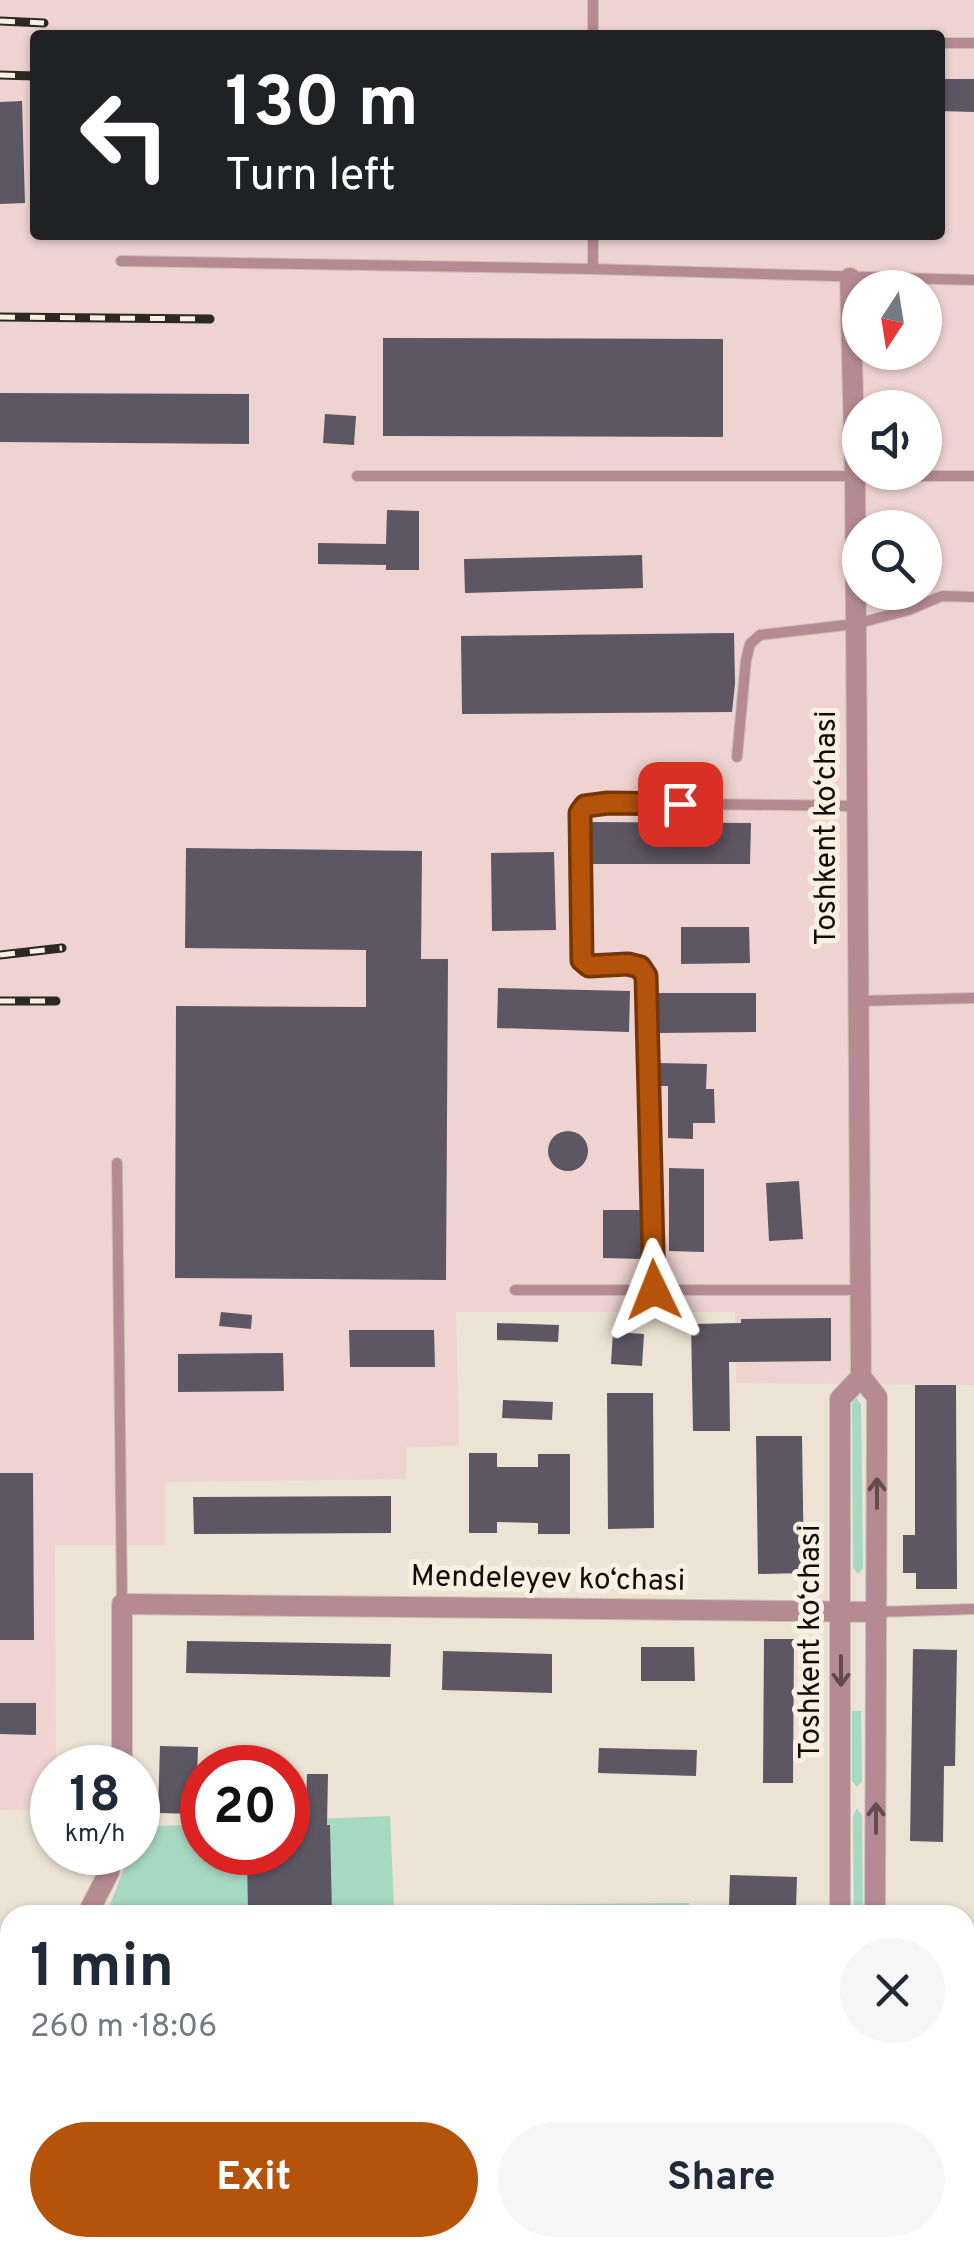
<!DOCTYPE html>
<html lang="en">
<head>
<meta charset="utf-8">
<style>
  body { margin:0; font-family:Overpass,sans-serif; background:#f6f6f7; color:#1f2937; height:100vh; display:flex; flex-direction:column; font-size:38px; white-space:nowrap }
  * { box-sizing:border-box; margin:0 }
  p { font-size:32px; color:#747a83 }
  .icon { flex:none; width:55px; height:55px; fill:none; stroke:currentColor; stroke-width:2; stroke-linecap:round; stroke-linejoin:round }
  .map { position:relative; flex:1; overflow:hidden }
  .drawer { position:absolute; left:0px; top:1905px; width:975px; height:352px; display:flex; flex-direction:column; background:#fff; border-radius:30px 30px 0 0; box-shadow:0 2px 8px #0004 }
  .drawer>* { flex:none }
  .top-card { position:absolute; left:30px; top:30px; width:915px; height:210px; border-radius:10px; box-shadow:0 2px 8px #0004; background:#202124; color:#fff; overflow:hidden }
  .needle { width:65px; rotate:192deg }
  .controls { position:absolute; left:842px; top:270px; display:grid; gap:20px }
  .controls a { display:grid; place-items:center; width:100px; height:100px; border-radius:50%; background:#fff; box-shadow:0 2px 8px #0004; font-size:50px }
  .speed { position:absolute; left:30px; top:1745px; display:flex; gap:20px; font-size:50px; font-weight:700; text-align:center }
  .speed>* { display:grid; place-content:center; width:130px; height:130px; border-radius:50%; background:#fff; box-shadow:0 2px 8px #0004; line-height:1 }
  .speed small { font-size:25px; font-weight:400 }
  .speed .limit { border:15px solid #d22; background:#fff; color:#111 }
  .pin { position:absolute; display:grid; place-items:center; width:85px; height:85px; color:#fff; margin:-42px; border-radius:20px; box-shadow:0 5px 15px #0006 }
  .me { position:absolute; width:110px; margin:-55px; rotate:358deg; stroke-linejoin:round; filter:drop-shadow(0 0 8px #0008) }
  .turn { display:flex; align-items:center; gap:35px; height:210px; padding:0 30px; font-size:45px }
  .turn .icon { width:130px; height:130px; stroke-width:2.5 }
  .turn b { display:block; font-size:70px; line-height:85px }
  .round { display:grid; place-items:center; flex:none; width:105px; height:105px; border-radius:52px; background:#f6f6f7 }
  .overview { display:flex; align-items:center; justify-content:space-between; height:170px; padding:0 30px }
  h1 { font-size:60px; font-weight:700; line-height:75px }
  .button { display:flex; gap:20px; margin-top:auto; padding:20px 30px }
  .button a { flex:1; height:115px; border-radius:60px; background:#b45309; color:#fff; font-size:40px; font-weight:700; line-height:115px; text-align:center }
  .button a+a { background:#f6f6f7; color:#1f2937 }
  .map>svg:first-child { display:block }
  .industrial { fill:#eed3d0; fill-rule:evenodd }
  .green { fill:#a7d8c1 }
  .building { fill:#5d5663 }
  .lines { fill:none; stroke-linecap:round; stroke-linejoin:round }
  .lane-casing { stroke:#c9c1b3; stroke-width:12 }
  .street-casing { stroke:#c9c1b3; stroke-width:22 }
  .primary-casing { stroke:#c9c1b3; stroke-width:32 }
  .lane { stroke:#b68a91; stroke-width:10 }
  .street { stroke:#b68a91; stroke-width:20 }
  .primary { stroke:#883d4e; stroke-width:30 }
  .rail-casing { stroke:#2c2822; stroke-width:9 }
  .rail { stroke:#f9f0e1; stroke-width:5; stroke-dasharray:15; stroke-linecap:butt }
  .oneway { stroke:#634c4c }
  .route-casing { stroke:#753606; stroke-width:25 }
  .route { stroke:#b45309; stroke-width:18 }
  .labels { text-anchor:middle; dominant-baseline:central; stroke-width:10; stroke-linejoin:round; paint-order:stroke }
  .street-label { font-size:30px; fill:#100d08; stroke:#f9f0e1 }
</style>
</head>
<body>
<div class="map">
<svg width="974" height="2256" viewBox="0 0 974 2256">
  <rect width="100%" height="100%" fill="#ece3d4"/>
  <path class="industrial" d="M0 0H974V1385L736 1383 735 1312H456L459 1446 406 1447V1479L165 1482V1545H55L56 1767 52 1768V1809L0 1810ZM35 35H940V235H35ZM860 288H925V352H860ZM860 408H925V472H860ZM860 528H925V592H860Z"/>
  <path class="green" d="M856 1397 861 1405 863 1568 858 1574 853 1568 852 1405Z
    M852 1711H861L862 1781 857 1787 852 1781Z
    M857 1808 862 1816 863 1915H854L853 1816Z
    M390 1816 394 1906 689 1903V1915H106L130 1853 138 1852V1833L140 1827 202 1824V1852H288V1820Z
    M10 2029V2248H622L613 2256H0V2040Z"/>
  <path class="building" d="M940 79H974V112L940 111Z
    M22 101 25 203 0 204V102Z
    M383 338 723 339V437L383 436Z
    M0 393 249 394V444L0 442Z
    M325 414 356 416 354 445 323 443Z
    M387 510 419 511V570H386V565L318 564V543L386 544Z
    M642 555 643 588 465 593 464 559Z
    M734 633 735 684 732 712 462 714 461 636Z
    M591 822 751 823 750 864H591Z
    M186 848 422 851 421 959H448L446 1280 175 1278 176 1006 366 1007V950L185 948Z
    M554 852 556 930 492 931 491 853Z
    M681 927H749L750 963 681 964Z
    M498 988 630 991 629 1032 497 1028Z
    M659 993H756V1032L659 1033Z
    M657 1063 707 1064 706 1089H714L715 1123H693V1139L668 1138V1086H657Z
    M548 1151a20 20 0 1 1 40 0a20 20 0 1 1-40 0Z
    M669 1168 704 1169V1252L669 1251Z
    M799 1181 803 1239 769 1241 766 1183Z
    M603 1210H644L643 1259 603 1258Z
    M221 1312 252 1315 251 1329 219 1326Z
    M831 1318V1361L729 1362 730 1431H693L691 1324 741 1323V1319Z
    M497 1323 559 1325 558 1342 497 1340Z
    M349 1330H434L435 1367H350Z
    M613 1332 644 1334 642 1366 611 1364Z
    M283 1353 284 1391 178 1392V1354Z
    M915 1385H956L957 1589H916V1573H903V1535H915Z
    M607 1393H653L654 1528 608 1529Z
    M503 1400 553 1402 552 1420 502 1418Z
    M756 1436H802L804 1573 758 1574Z
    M469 1453H497V1467H538V1454H570V1534H538V1523L497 1522V1533H469Z
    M0 1473H33L34 1640H0Z
    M391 1496V1533L194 1534 193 1497Z
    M764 1639H794L793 1783H763Z
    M187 1641 391 1644 390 1677 186 1673Z
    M641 1647H694L695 1681H641Z
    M913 1649 957 1650 955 1766H944L943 1842 910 1841Z
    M443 1651 552 1654V1693L442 1690Z
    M0 1703H36V1735L0 1734Z
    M160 1746 198 1747 196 1814 158 1813Z
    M599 1748 697 1750 696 1776 598 1773Z
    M307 1774H328L327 1825H330L332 1915H248L247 1852H288V1826H305Z
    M730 1875 797 1877 796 1907 729 1905Z"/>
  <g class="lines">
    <g class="lane-casing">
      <path id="lane" d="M593 0V35
        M940 43H974
        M593 235V269L974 280
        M121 261 593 269
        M357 476H974
        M737 757 746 660 750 644 760 635 855 624 909 610 942 596 974 597
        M858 1001 974 998
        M117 1163 122 1603
        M515 1290H860
        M655 1290 645 975 640 967 629 964 589 966 582 960 580 813 585 806 609 803 857 806
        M876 1612 974 1609"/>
    </g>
    <g class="street-casing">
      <path id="street" d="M850 278 855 477 861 1377
        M122 1768V1604L876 1612
        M87 1915 109 1872 114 1852
        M840 1915V1399L861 1377 877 1397 875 1915
        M0 2016 10 2007
        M965 2220 974 2213
        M918 2256 930 2248"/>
    </g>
    <g class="primary-casing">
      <path id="primary" d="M965 1969 974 1961
        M965 1998 974 1990
        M654 2256 663 2248
        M685 2256 694 2248"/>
    </g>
    <use href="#lane" class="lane"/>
    <use href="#street" class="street"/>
    <use href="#primary" class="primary"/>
    <g class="rail-casing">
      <path id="rail" d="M0 21 44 23
        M0 75 35 76
        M0 317 210 319
        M0 955 62 948
        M0 1001H56"/>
    </g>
    <use href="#rail" class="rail"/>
  </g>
  <defs><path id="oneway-shaft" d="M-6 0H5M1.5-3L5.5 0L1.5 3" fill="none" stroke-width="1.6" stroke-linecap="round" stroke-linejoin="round" transform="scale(2.5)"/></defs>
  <g class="oneway">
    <use href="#oneway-shaft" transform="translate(877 1493) rotate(-90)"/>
    <use href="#oneway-shaft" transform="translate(841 1671) rotate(90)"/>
    <use href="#oneway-shaft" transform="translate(876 1818) rotate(-90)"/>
  </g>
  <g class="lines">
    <g class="route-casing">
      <path id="route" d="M654 1290 646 976 640 967 628 964 589 966 582 960 580 813 585 806 608 803 680 804"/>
    </g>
    <use href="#route" class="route"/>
  </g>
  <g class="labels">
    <g class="street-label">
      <text transform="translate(827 828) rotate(-90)">Toshkent ko‘chasi</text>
      <text transform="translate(548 1580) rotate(1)">Mendeleyev ko‘chasi</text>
      <text transform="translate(811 1642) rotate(-90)">Toshkent ko‘chasi</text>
    </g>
  </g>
</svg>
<div class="controls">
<a><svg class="needle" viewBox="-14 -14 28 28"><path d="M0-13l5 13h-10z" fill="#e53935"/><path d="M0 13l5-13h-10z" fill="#747a83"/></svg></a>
<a><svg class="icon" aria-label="sound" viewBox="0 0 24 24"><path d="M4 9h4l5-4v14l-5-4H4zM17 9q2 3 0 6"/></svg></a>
<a><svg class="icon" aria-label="search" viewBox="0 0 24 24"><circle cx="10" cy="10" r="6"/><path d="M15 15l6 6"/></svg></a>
</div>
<div class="speed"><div>18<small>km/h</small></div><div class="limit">20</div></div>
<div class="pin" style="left:680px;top:804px;background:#d93025"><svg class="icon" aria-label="arrive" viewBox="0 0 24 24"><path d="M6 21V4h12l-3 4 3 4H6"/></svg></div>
<svg class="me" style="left:654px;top:1290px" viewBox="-20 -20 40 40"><path d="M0-17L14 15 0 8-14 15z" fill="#b45309" stroke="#fff" stroke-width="4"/></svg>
<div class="top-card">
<div class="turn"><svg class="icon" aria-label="left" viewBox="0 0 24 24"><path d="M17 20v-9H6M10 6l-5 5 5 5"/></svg><div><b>130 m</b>Turn left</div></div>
</div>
<section class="drawer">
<div class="overview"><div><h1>1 min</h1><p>260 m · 18:06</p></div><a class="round"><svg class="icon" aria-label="close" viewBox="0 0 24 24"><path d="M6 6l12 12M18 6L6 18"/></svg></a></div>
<div class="button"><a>Exit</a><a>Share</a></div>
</section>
</div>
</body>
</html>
